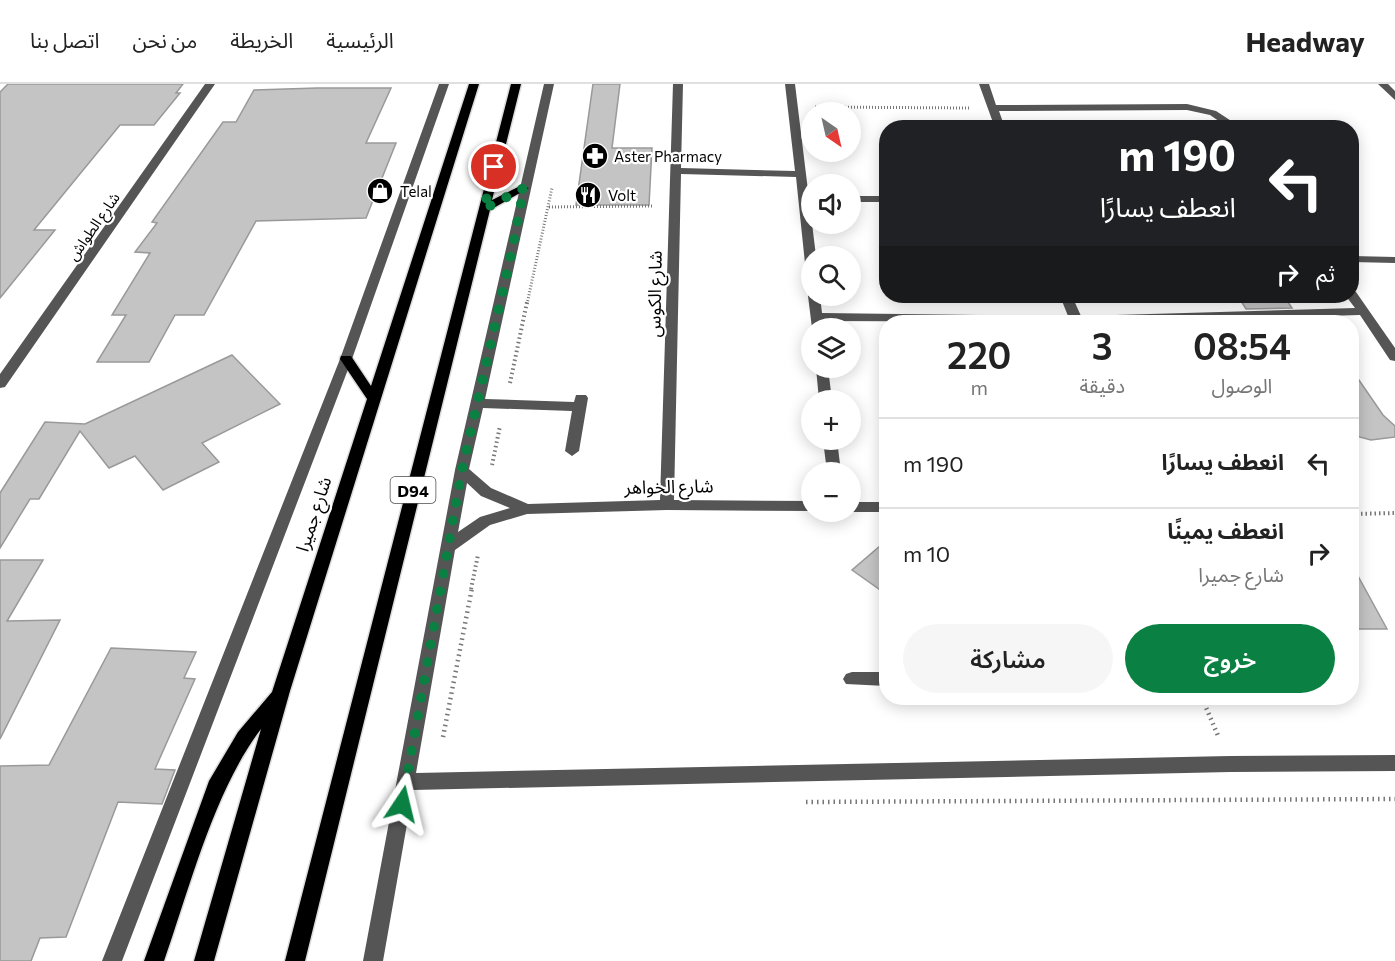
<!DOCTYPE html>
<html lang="ar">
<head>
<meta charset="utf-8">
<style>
  body { margin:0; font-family:Commissioner,"Noto Sans Arabic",sans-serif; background:#f6f6f6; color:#222; direction:rtl; height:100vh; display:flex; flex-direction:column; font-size:22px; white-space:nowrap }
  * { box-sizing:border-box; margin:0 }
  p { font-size:20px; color:#767676 }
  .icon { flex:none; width:33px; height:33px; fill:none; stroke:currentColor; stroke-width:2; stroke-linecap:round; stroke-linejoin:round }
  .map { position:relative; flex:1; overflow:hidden; direction:ltr }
  .side { position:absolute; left:879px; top:231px; width:480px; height:390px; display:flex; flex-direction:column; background:#fff; border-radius:24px; box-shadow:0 3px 15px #0003; direction:rtl }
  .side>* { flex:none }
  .banner { position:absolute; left:879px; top:36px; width:480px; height:183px; border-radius:24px; box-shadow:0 3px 15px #0003; direction:rtl; background:#202124; color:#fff; overflow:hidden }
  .needle { width:39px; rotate:146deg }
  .controls { position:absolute; left:801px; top:18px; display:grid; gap:12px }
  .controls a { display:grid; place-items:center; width:60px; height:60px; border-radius:50%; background:#fff; box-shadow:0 3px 15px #0003; font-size:30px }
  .pin { position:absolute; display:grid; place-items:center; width:51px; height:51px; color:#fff; margin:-26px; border:3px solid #fff; border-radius:50%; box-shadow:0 2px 6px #0007 }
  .me { position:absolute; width:66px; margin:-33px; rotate:10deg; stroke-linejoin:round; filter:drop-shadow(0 0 4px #0008) }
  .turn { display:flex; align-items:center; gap:21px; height:126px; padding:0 24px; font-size:27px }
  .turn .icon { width:78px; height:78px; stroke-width:2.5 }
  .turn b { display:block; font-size:42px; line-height:51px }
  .then { display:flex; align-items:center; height:57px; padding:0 24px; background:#0003; gap:12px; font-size:22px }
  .eta { display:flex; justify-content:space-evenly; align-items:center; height:102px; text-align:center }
  .eta b { font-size:36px; font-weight:600; line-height:42px }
  .primary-button { display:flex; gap:12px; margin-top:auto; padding:12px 24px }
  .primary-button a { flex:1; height:69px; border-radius:36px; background:#0b8043; color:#fff; font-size:24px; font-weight:600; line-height:69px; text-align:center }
  .primary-button a+a { background:#f6f6f6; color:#222 }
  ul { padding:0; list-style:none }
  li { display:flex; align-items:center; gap:18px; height:90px; padding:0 24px; border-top:2px solid #e0e0e0 }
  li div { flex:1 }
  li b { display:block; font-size:22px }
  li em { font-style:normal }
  header { display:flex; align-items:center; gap:36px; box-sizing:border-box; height:84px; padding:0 30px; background:#fff; border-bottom:2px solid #e0e0e0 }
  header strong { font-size:28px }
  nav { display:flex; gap:33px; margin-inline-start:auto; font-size:21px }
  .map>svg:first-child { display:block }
  .building { fill:#c4c4c4; stroke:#999; stroke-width:1.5 }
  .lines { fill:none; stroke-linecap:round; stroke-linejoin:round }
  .major-casing { stroke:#dbdbdb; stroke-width:3 }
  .path-far2 { stroke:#777; stroke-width:3; stroke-dasharray:1 2; stroke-linecap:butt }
  .path-far1 { stroke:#777; stroke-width:4; stroke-dasharray:1.5 3; stroke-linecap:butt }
  .path { stroke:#777; stroke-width:4.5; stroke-dasharray:1.5 4; stroke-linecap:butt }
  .minor { fill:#555; fill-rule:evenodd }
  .major { fill:#000; fill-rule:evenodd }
  .route { stroke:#0b8043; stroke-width:10; stroke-dasharray:0 18 }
  .labels { text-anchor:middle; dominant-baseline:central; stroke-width:4.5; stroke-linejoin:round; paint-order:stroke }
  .far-poi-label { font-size:15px; fill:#000; stroke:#fff; text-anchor:start }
  .far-street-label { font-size:15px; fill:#000; stroke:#fff }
  .shield { fill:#fff; stroke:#4c4c4c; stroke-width:1.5 }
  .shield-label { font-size:16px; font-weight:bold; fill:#000 }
  .street-label { font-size:18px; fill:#000; stroke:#fff }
</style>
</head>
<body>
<header>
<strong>Headway</strong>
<nav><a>الرئيسية</a><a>الخريطة</a><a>من نحن</a><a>اتصل بنا</a></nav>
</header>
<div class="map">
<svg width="1395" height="877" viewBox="0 0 1395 877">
  <rect width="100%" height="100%" fill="#fff"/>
  <path class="building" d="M8 0H183L176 9H180L154 41H120L34 146H55L0 214V8Z
    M593 0H620L612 64H652L649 121H576Z
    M317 4H391L366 59H396L366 134 256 137 204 231H175L149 278H97L126 231H112L150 169 135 168 157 139 152 138 223 38H236L254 6Z
    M1238 212H1284L1292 224 1246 225Z
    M232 271 280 320 202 359 219 378 163 406 135 372 109 384 80 347 39 415H30L0 464V409L45 338 85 340Z
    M1352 286 1383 331 1395 342V353L1371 356 1352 351Z
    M886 457V510L852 486Z
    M0 476H43L7 537 60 536 0 655Z
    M1352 481 1387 545H1352Z
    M111 564 196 568 184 594 195 595 155 685 175 686 162 720 118 718 66 853 40 854 31 877H0V682L49 681Z"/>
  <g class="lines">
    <g class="major-casing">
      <path id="major" d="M469 0H479L290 607 214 877H194L261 645C214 707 190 803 164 877H144L209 697 238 648 272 608 367 315 340 275 341 272H351L371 302Z
        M511 0H521L492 116 520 102 529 104 490 126 305 877H285Z"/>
    </g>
    <path class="path-far2" d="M815 23 969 24
      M549 123 652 122
      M527 220 552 104"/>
    <path class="path-far1" d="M510 299 527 218
      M492 381 500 342
      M1352 430 1395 429
      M471 505 478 471"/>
    <path class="path" d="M1202 614 1219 654
      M443 653 472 504
      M806 718 1395 715"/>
    <path class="minor" d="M205 0H215L5 303 0 304V290Z
      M439 0H449L352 275 122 877H102L340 275Z
      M544 0H554L485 315 574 318 576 311H586L588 314 579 367 572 372 565 367 572 327 483 324 469 385 491 404 528 420 660 416 673 0H683L681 84 795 87 785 0H795L816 172H812V192L806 189 796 93 681 90 674 416 812 417V427L667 426 527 430 490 441 455 466 416 689 1230 672 1395 671V687L1230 688 413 706 383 877H363L455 386ZM467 399 481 412 510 424 480 433 458 448Z
      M979 0H989L996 21 1187 20 1216 27 1242 44H1229L1210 31 1187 26 999 27 1005 44H995Z
      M1378 0H1388L1395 7V16Z
      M850 112H886V118H850Z
      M1352 172 1395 173V179L1352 178Z
      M1352 207 1356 208 1395 264V277L1390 276 1360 231 1117 238 823 237 824 244H812L808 212 812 209V212H820L822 229 1068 232 1060 212H1072L1081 232 1355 224 1346 212H1352Z
      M816 284H828L832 316H819Z
      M823 356H837L841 388H827Z
      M850 418H886V428H847H850Z
      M852 588H886V602L846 600 843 595 846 590Z"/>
    <use href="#major" class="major"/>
  </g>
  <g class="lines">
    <path class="route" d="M402 720 462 386 512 166 524 104 484 125 494 83"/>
  </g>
  <defs>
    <g id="pharmacy-disc" transform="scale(1.35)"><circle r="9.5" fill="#000" stroke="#fff"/><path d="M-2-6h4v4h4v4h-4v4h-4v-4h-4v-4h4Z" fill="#fff"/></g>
    <g id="shop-disc" transform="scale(1.35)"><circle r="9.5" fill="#000" stroke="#fff"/><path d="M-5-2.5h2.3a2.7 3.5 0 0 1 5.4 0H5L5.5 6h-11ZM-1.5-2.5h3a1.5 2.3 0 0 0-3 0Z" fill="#fff"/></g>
    <g id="restaurant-disc" transform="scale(1.35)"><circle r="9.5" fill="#000" stroke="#fff"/><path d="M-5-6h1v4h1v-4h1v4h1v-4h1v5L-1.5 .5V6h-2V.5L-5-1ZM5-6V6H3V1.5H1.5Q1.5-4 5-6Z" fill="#fff"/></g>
  </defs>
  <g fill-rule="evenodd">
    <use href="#pharmacy-disc" x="595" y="72"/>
    <use href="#shop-disc" x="380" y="107"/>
    <use href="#restaurant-disc" x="588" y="111"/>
  </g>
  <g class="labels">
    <g class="far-poi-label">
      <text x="614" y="72">Aster Pharmacy</text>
      <text x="400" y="107">Telal</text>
      <text x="608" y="111">Volt</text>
    </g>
    <g class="far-street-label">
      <text transform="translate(93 142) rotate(-55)">شارع الطواش</text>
    </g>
    <rect class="shield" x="390.5" y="393" width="45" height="26" rx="4.5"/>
    <g class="shield-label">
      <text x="413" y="406">D94</text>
    </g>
    <g class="street-label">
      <text transform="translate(654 210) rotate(-89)">شارع الكوس</text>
      <text transform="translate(669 402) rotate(-1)">شارع الخواهر</text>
      <text transform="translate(313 430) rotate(-72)">شارع جميرا</text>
    </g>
  </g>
</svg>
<div class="controls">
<a><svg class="needle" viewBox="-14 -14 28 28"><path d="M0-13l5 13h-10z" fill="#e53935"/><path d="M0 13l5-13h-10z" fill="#767676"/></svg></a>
<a><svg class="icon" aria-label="sound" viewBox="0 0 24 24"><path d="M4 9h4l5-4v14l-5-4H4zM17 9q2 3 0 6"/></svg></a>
<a><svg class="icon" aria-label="search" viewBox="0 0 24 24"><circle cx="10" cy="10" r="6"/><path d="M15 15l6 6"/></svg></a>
<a><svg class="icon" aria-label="layers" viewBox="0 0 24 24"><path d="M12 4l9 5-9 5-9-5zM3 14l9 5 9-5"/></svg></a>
<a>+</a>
<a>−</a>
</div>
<div class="pin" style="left:494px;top:83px;background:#d93025"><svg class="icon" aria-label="arrive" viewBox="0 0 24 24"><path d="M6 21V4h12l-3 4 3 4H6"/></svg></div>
<svg class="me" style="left:402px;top:720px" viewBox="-20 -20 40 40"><path d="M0-17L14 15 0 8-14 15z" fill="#0b8043" stroke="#fff" stroke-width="4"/></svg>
<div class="banner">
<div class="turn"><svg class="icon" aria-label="left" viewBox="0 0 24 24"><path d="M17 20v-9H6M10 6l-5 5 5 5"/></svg><div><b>190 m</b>انعطف يسارًا</div></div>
<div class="then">ثم<svg class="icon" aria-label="right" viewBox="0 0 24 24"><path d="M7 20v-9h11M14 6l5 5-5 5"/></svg></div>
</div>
<section class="side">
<div class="eta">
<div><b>08:54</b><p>الوصول</p></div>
<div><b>3</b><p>دقيقة</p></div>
<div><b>220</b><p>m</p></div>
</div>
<ul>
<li><svg class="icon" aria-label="left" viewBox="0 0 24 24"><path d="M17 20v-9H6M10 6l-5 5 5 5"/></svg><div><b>انعطف يسارًا</b></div><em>190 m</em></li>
<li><svg class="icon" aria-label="right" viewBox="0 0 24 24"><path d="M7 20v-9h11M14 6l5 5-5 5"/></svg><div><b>انعطف يمينًا</b><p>شارع جميرا</p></div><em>10 m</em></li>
</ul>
<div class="primary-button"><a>خروج</a><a>مشاركة</a></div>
</section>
</div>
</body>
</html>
